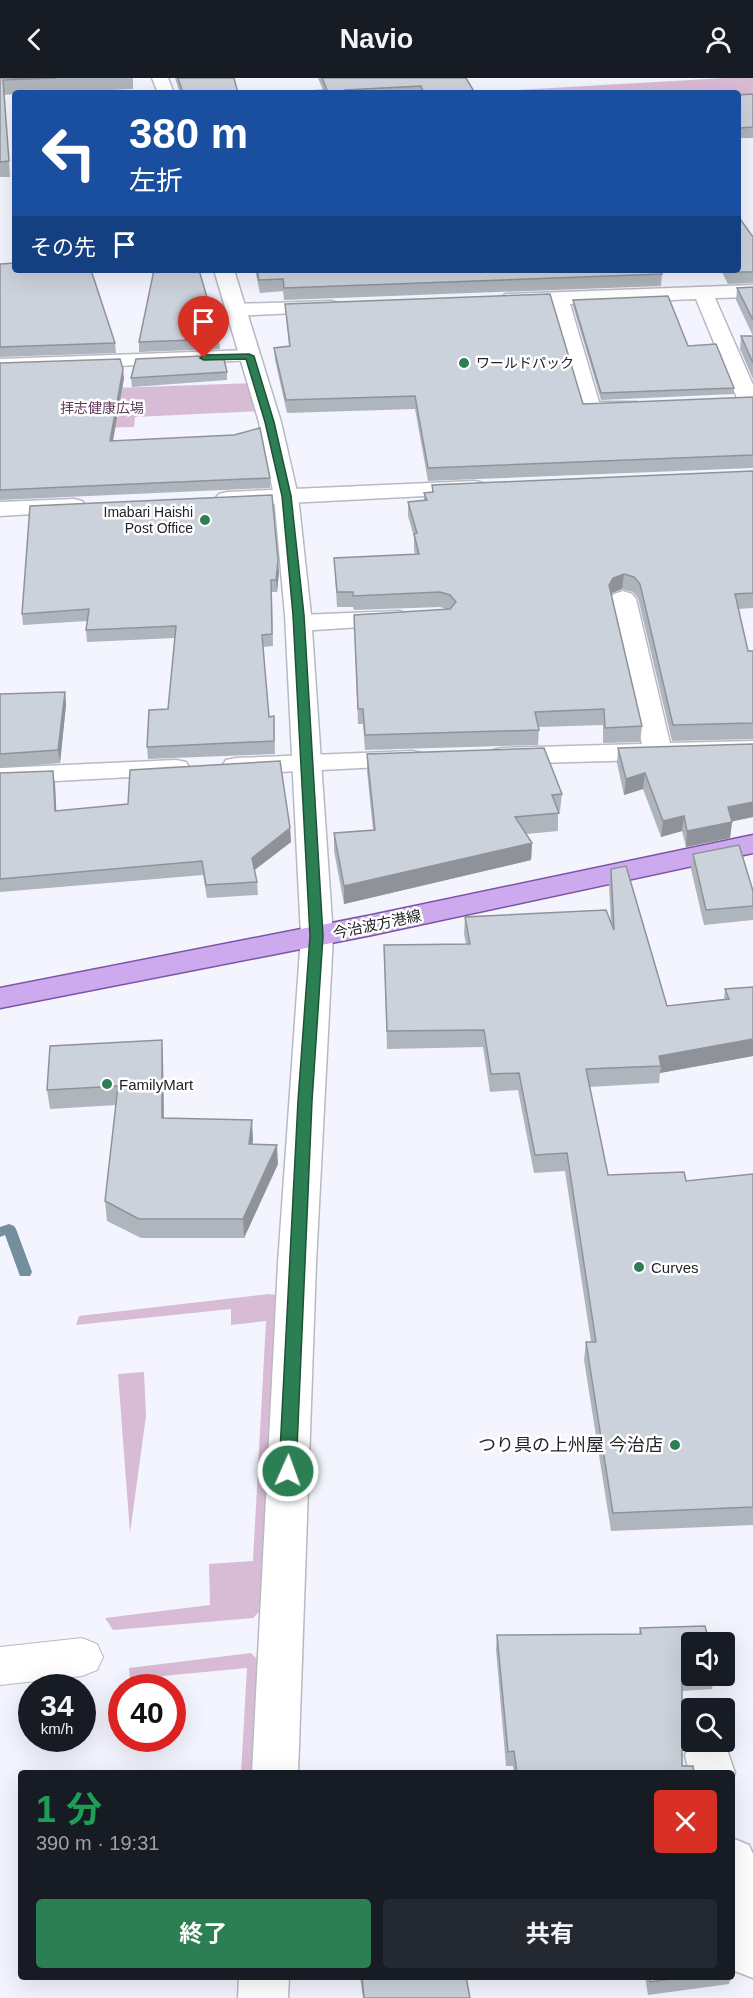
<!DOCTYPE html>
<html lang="ja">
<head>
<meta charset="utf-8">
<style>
  body { margin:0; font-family:Helvetica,"Noto Sans JP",sans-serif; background:#242831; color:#f1f3f6; height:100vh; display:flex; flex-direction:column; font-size:22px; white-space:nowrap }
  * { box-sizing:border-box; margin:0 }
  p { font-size:20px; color:#9ea1a6 }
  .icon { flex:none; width:33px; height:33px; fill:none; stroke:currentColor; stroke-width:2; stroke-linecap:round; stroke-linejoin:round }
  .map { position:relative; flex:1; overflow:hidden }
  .drawer { position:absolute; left:18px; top:1692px; width:717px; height:210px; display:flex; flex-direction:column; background:#171b24; border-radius:6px; box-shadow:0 6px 24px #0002 }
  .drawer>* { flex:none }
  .guide { position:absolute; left:12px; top:12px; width:729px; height:183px; border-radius:6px; box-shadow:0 6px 24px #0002; background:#1a4fa0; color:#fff; overflow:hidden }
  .buttons { position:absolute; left:681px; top:1554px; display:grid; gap:12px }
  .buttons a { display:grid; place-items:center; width:54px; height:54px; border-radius:6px; background:#171b24; box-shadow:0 6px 24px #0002; font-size:30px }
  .speed { position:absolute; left:18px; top:1596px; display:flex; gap:12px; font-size:30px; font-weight:700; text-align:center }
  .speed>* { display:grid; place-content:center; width:78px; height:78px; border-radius:50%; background:#171b24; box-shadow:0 6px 24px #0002; line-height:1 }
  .speed small { font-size:15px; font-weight:400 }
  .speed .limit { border:9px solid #d22; background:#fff; color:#111 }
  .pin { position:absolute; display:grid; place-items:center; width:51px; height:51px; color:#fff; margin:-62px -26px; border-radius:50% 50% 50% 0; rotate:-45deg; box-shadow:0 0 6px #0007 }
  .pin .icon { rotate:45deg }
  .me { position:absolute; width:66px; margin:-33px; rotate:2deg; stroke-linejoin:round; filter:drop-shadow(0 0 4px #0008) }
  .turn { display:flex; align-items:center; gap:21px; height:126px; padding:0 18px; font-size:27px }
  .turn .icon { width:78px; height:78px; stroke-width:2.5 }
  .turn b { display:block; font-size:42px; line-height:51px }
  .then { display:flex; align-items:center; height:57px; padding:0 18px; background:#0003; gap:12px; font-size:22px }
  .round { display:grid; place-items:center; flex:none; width:63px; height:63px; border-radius:6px; background:#242831 }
  .overview { display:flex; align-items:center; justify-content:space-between; height:102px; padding:0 18px }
  h1 { font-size:36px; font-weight:700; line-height:45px; color:#1e9e55 }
  .button { display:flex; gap:12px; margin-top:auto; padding:12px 18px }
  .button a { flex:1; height:69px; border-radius:6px; background:#2c7f52; color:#fff; font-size:24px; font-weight:700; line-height:69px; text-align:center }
  .button a+a { background:#242831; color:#f1f3f6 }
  header { display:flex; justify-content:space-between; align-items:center; height:78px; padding:0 18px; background:#171b24; font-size:27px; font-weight:700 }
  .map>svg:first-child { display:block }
  .green { fill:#d8bbd4 }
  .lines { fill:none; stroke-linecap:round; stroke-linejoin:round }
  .stream { fill:#748e9d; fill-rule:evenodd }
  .pedestrian-casing { stroke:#b8b9c4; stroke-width:2 }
  .minor-casing { stroke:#b8b9c4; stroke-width:3 }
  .tertiary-casing { stroke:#b8b9c4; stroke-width:3 }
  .primary-casing { stroke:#7c55a2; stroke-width:3 }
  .pedestrian { fill:#fff; fill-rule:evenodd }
  .minor { fill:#fff; fill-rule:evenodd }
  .tertiary { fill:#fff; fill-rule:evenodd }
  .primary { fill:#cda9ee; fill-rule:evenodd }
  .wall { fill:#afb5bc }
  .shaded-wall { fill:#8f9399 }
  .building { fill:#ccd2db; stroke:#8f9399; stroke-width:1.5 }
  .route { fill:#2c7f52; stroke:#1d5335; stroke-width:1.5 }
  .poi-dot { fill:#2c7f52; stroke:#fff; stroke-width:2 }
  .labels { text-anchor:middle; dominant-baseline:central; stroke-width:5; stroke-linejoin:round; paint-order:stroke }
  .far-poi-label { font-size:14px; fill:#242428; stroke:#fff; text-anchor:start }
  .far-park-label { font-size:14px; fill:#5f365a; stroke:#fff }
  .street-label { font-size:15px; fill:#242428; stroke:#fff }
  .poi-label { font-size:15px; fill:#242428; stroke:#fff; text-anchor:start }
  .near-poi-label { font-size:18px; fill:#242428; stroke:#fff; text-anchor:end }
</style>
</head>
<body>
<header><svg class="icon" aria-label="back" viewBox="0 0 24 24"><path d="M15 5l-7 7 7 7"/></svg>Navio<svg class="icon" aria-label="person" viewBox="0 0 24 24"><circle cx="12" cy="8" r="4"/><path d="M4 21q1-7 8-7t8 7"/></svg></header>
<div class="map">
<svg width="753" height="1920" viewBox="0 0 753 1920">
  <rect width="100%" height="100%" fill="#f3f4fe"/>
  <path class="green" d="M725 0H753V18L738 19V15L482 14Z
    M255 305 264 333 135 339 134 349 0 352V314Z
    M269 1216 283 1218 262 1531 253 1540 113 1552 105 1540 210 1527 209 1486 253 1483 266 1243 231 1247V1231L76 1247 79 1238Z
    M144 1294 146 1338 130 1455 118 1296Z
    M251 1575 259 1583 252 1695H241L247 1590 130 1601 129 1590Z"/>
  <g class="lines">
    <path class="stream" d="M9 1146 14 1148 16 1151 32 1194 30 1198H20L5 1157 0 1159V1149Z"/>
    <g class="pedestrian-casing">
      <path id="pedestrian" d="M82 1560 97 1566 103 1579 97 1592 82 1598 0 1607V1569Z"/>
    </g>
    <g class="minor-casing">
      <path id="minor" d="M753 207V219L715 220 753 307V327L740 325 737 320 696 221 570 226 599 324H637L640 329 637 334 590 337 582 336 551 226 506 228 496 222 506 216Z
        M331 223 338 225 341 229 338 233 236 238 229 236 226 232 229 228 236 226Z
        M249 272 256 274 259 278 256 282 0 293V281Z
        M475 403 483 405 487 410 483 415 227 428 219 426 215 421 219 416 227 414Z
        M74 421 82 423 86 428 82 433 0 438V424Z
        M623 513 632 516 636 521 670 665 753 663V679L503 686 493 684 489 678 493 672 503 670 642 666 610 521 614 516Z
        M399 533 408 536 412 541 408 546 299 553 290 550 286 545 290 540 299 537Z
        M412 673 422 675 426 681 422 687 236 696 226 694 222 688 226 682 236 680Z
        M176 682 186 684 190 690 186 696 0 706V690Z
        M692 1663H724L735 1695 732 1702V1695H689L685 1677Z
        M732 1760 749 1767 753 1776V1900L735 1893 732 1885Z"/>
    </g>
    <g class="tertiary-casing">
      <path id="tertiary" d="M152 0H168L174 15H158Z
        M214 192H234L281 344 298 418 311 537 333 858 316 1185 298 1695H252L278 1185 301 858 285 537 274 418 259 344Z
        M239 1899H289L288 1920H238Z"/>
    </g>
    <g class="primary-casing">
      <path id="primary" d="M753 757V775L372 857 0 930V910L372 837Z"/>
    </g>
    <use href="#pedestrian" class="pedestrian"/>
    <use href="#minor" class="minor"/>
    <use href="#tertiary" class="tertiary"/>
    <use href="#primary" class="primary"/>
  </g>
  <path class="wall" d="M0 0H133V11L44 15H15V16L4 17 10 99H0Z
    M175 0H234L238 15H180Z
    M318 0H466L475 15H270L323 12Z
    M753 16V60H738V17Z
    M753 159V205L728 206 721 192H738Z
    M0 186 115 265 116 275 0 279Z
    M255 192H660L662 196 661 208 284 222 283 213 260 215Z
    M753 209V258L736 222 737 210Z
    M573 222 688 268 734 310V316L601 322 573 228Z
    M285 226 583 326 753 319V390L428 403 415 331 287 335 275 282 274 270 289 268Z
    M741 258H753V301L740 271Z
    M219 261 220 271 139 274V264Z
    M0 285 124 300 113 363 270 400V410L0 422Z
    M227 294V302L132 309 131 300Z
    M753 393V530L738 531 748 573H753V661L672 663 638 520 633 514 622 511 612 515 611 516 642 648 640 664 603 665V647L539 649 538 667 365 672 363 646H358L354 537 449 532 440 529 354 532 353 529H337L334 480 415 476 414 470V459L408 438V424L424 422V415L432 414V407Z
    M279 494 277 514H272L273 568 263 569 269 639 274 638 275 676 148 681 147 669 168 631 175 560 87 564 86 552 87 543 23 547 22 536Z
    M65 614 66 627 60 685 0 690V616Z
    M753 666V739L732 743 730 760 686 769 682 753 661 759 643 711 624 717 617 685 618 670Z
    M367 676 562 716 560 733 558 734V753L526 756 532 765 531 782 344 826 334 773V755L373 752 367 693Z
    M0 695 55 706 56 733 290 750 291 764 254 792 257 804 258 817 207 820 203 797 0 814Z
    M693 776 753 813V842L704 847 691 791Z
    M611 791 667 928 724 921 725 911 753 909V978L660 995 659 1005 589 1009 608 1097 686 1103 753 1096V1447L611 1453 584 1282 586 1264H591L565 1093 534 1095 518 1012 490 1014 483 969 387 971 384 867 466 866 464 856 465 839 611 845 609 808Z
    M163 981 164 1040 253 1061 252 1066 278 1086 244 1160H141L107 1143 105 1123 116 1027 50 1031 47 1012Z
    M640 1550 692 1598H714L712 1611 682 1613V1688L694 1695H514L513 1688H506L496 1572 497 1557 639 1556Z
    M360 1899H466L470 1920H363Z
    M645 1899H731L729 1906 648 1917Z"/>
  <path class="shaded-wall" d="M123 291 124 300 111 373 110 363Z
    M278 482 279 494 277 514 276 502Z
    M624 496 622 511 612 515 608 522 609 507 613 500Z
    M65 614 66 627 60 685 58 672Z
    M53 693 55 706 57 746 55 733Z
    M645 695 643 711 624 717 626 701Z
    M753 724V739L725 745 728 729Z
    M684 738 682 753 661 759 663 743Z
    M732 744 730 760 686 769 687 753Z
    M290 750 291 764 252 794V780Z
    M532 765 531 782 344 826V808Z
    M753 961V978L660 995 661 988 659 978Z
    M162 962 163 981 164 1059 162 1040Z
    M252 1042 253 1061 250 1085 249 1066Z
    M277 1067 278 1086 244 1160 243 1141Z"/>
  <path class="building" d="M0 0H56L3 2 9 83 0 84Z
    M178 0H234L238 15H183Z
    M322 0H466L475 15H424L421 8 345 12 346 15H270L327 12Z
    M753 16V49L740 50 738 47V17Z
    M738 138 753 159V194H729L728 192H738Z
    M15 185V192H91L115 265 0 269V186Z
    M154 192H199L219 261 139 264Z
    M257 192H660L662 196 284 210 283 201 259 202Z
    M753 209V242L737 210Z
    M550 216 583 326 753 319V377L428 390 415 318 286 322 274 270 290 268 285 226Z
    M668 218 688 268 716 266 734 310 601 315 573 222Z
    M741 258H753V285Z
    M223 277 227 294 131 300 136 281Z
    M120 281 123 291 110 363 234 357 260 350 270 400 0 412V285Z
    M753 393V515L735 516 748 573H753V645L673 647 640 506 634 499 624 496 613 500 609 507 642 648 605 650 604 631 535 634 539 652 365 657 363 631H358L354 537 450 531 456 524 450 517 440 514 353 518V514H337L334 480 419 476 414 456 417 455 408 424 427 422 424 415 433 414 432 407Z
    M272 417 278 482 276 502H271L272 556 262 557 269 639 274 638V663L147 669 149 632 168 631 176 548 86 552 89 531 22 536 30 428Z
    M65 614 58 672 0 676V616Z
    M753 666V724L728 729 732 744 687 753 684 738 663 743 645 695 626 701 618 670Z
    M544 670 562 716 552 717 559 735 515 739 532 765 344 808 334 755 375 752 367 676Z
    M280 683 290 750 252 780 257 804 206 807 202 783 0 801V695L53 693 55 733 128 726 130 692Z
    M739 767 753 813V828L706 832 693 776Z
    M626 788 667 928 729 921 725 911 753 909V961L659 978 661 988 586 991 608 1097 684 1094 686 1103 753 1096V1429L613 1435 586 1264H596L567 1075 535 1077 519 995 491 996 484 952 387 953 384 867 470 866 465 839 606 832 614 852 611 791Z
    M162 962V1040L252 1042 249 1066 277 1067 243 1141H139L105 1123 118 1008 47 1012 50 968Z
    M705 1548 709 1564H692V1598H699H682V1688H693L694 1695H517L514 1673 508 1674 497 1557 641 1556 640 1550Z
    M362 1899H466L470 1920H364Z
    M649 1899H686L650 1904Z"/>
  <path class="route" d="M249 276 254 278 274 344 291 418 304 537 323 858 312 1023 296 1393 294 1398H282L279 1393 298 1023 310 858 293 537 282 418 265 344 246 281 204 282 200 280 204 277Z"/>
  <g class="poi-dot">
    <circle cx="464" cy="285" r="6"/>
    <circle cx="205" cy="442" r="6"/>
    <circle cx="107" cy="1006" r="6"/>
    <circle cx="639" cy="1189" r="6"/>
    <circle cx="675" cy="1367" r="6"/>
  </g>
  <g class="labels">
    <g class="far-poi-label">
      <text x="476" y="285">ワールドパック</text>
      <text x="193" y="434" text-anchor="end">Imabari Haishi<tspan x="193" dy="16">Post Office</tspan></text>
    </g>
    <g class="far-park-label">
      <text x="102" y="330">拝志健康広場</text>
    </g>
    <g class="street-label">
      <text transform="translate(377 846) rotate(-12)">今治波方港線</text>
    </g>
    <g class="poi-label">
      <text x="119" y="1006">FamilyMart</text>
      <text x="651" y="1189">Curves</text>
    </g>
    <g class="near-poi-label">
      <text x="663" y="1367">つり具の上州屋 今治店</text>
    </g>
  </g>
</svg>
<div class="buttons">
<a><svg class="icon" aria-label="sound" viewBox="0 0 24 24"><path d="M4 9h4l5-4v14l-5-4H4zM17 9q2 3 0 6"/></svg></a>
<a><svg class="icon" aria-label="search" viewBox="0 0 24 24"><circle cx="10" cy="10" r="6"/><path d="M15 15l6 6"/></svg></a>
</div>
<div class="speed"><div>34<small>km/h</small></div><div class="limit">40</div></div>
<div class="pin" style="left:204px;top:280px;background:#d93025"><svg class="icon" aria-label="arrive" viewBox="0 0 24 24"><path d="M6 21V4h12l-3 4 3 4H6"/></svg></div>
<svg class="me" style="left:288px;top:1393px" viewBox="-20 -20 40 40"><circle r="17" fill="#2c7f52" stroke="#fff" stroke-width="3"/><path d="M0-11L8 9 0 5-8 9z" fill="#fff"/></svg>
<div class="guide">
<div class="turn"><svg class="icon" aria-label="left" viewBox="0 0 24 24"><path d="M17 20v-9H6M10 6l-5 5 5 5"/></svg><div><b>380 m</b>左折</div></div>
<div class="then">その先<svg class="icon" aria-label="arrive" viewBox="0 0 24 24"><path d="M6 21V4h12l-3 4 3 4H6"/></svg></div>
</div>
<section class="drawer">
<div class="overview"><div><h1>1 分</h1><p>390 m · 19:31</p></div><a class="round" style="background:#d93025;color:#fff"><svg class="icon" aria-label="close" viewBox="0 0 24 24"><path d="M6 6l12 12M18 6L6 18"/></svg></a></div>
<div class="button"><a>終了</a><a>共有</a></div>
</section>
</div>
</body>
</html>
